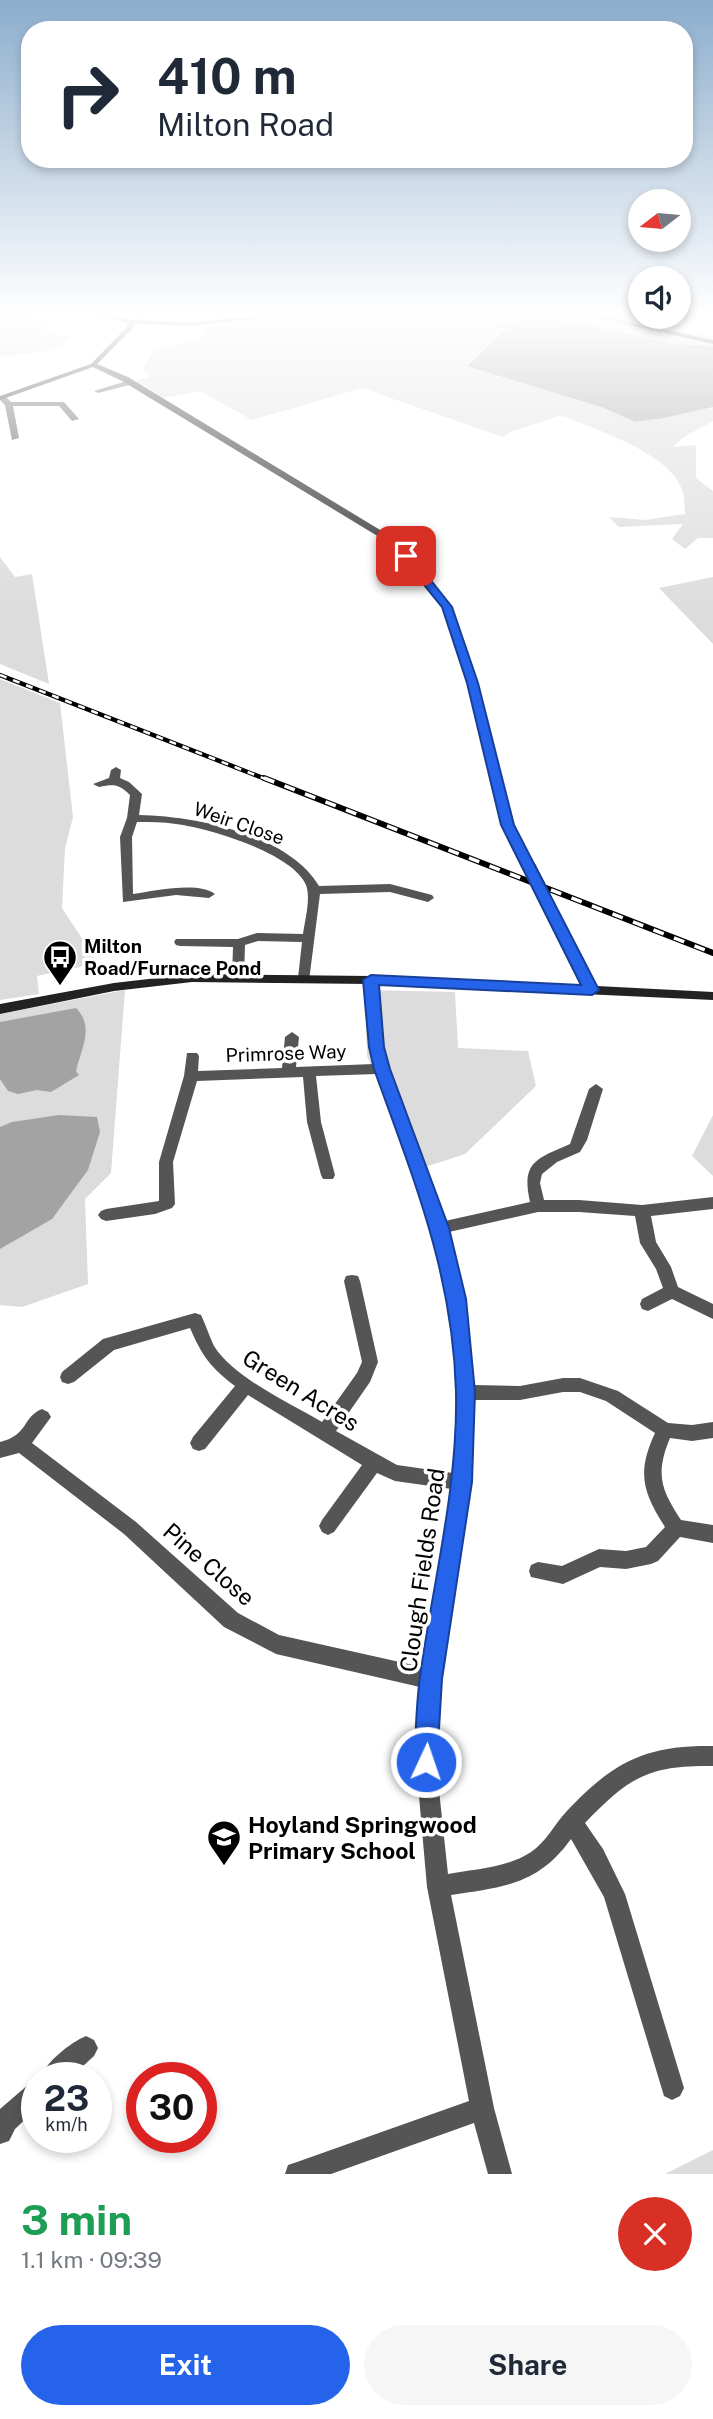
<!DOCTYPE html>
<html lang="en">
<head>
<meta charset="utf-8">
<style>
  body { margin:0; font-family:"Public Sans",sans-serif; background:#f6f6f7; color:#1f2937; height:100vh; display:flex; flex-direction:column; font-size:26px; white-space:nowrap }
  * { box-sizing:border-box; margin:0 }
  p { font-size:23px; color:#747a83 }
  .icon { flex:none; width:38px; height:38px; fill:none; stroke:currentColor; stroke-width:2; stroke-linecap:round; stroke-linejoin:round }
  .map { position:relative; height:2174px; overflow:hidden }
  .details { display:flex; flex-direction:column; background:#fff; flex:1 }
  .details>* { flex:none }
  .guide { position:absolute; left:21px; top:21px; width:672px; height:147px; border-radius:28px; box-shadow:0 4px 10px #0003; background:#fff; color:#1f2937; overflow:hidden }
  .needle { width:46px; rotate:254deg }
  .buttons { position:absolute; left:628px; top:189px; display:grid; gap:14px }
  .buttons a { display:grid; place-items:center; width:63px; height:63px; border-radius:50%; background:#fff; box-shadow:0 4px 10px #0003; font-size:35px }
  .speed { position:absolute; left:21px; top:2062px; display:flex; gap:14px; font-size:35px; font-weight:700; text-align:center }
  .speed>* { display:grid; place-content:center; width:91px; height:91px; border-radius:50%; background:#fff; box-shadow:0 4px 10px #0003; line-height:1 }
  .speed small { font-size:18px; font-weight:400 }
  .speed .limit { border:10px solid #d22; background:#fff; color:#111 }
  .pin { position:absolute; display:grid; place-items:center; width:60px; height:60px; color:#fff; margin:-30px; border-radius:14px; box-shadow:0 4px 10px #0006 }
  .me { position:absolute; width:77px; margin:-38px; rotate:3deg; stroke-linejoin:round; filter:drop-shadow(0 0 5px #0008) }
  .turn { display:flex; align-items:center; gap:24px; height:147px; padding:0 21px; font-size:32px }
  .turn .icon { width:91px; height:91px; stroke-width:2.5 }
  .turn b { display:block; font-size:49px; line-height:60px }
  .round { display:grid; place-items:center; flex:none; width:74px; height:74px; border-radius:37px; background:#f6f6f7 }
  .headline { display:flex; align-items:center; justify-content:space-between; height:119px; padding:0 21px }
  h1 { font-size:42px; font-weight:700; line-height:52px; color:#1e9e55 }
  .button { display:flex; gap:14px; margin-top:auto; padding:14px 21px }
  .button a { flex:1; height:80px; border-radius:42px; background:#2563eb; color:#fff; font-size:28px; font-weight:700; line-height:80px; text-align:center }
  .button a+a { background:#f6f6f7; color:#1f2937 }
  .map>svg:first-child { display:block }
  .green { fill:#dcdcdc }
  .water { fill:#a3a3a3 }
  .lines { fill:none; stroke-linecap:round; stroke-linejoin:round }
  .stream { stroke:#a3a3a3; stroke-width:2.5 }
  .street { fill:#555; fill-rule:evenodd }
  .secondary { fill:#222; fill-rule:evenodd }
  .rail-far1-casing { stroke:#000; stroke-width:4.5 }
  .rail-casing { stroke:#000; stroke-width:6 }
  .rail-far1 { stroke:#fff; stroke-width:2.5; stroke-dasharray:7; stroke-linecap:butt }
  .rail { stroke:#fff; stroke-width:3.5; stroke-dasharray:11; stroke-linecap:butt }
  .secondary-bridge { stroke:#222; stroke-width:12 }
  .route { fill:#2563eb; stroke:#184099; stroke-width:2 }
  .labels { text-anchor:middle; dominant-baseline:central; stroke-width:7; stroke-linejoin:round; paint-order:stroke }
  .street-label { font-size:19px; fill:#000; stroke:#fff }
  .poi-label { font-size:19px; font-weight:bold; fill:#000; stroke:#fff; text-anchor:start }
  .near-street-label { font-size:23px; fill:#000; stroke:#fff }
  .near-poi-label { font-size:23px; font-weight:bold; fill:#000; stroke:#fff; text-anchor:start }
</style>
</head>
<body>
<div class="map">
<svg width="713" height="2174" viewBox="0 0 713 2174">
  <rect width="100%" height="100%" fill="#fff"/>
  <path class="green" d="M0 311H33L22 316 52 323 42 333 72 337 52 350 0 357Z
    M338 311H591L671 330 713 336V346C698 344 683 346 669 343 620 333 573 320 524 312L466 365 604 408 635 422 664 418 713 407V421L684 437 673 447 696 445V478L713 491V538H698L685 549 672 539 683 524 619 527 609 517 644 520 685 514C684 507 685 499 683 492 672 454 599 431 566 417L559 416 510 432 503 437 362 388 252 420 200 391 164 398 136 381 151 377 143 370 153 351 201 338 206 326Z
    M0 557 15 577 32 574 49 684 0 664Z
    M713 577V644L659 588Z
    M0 679 60 703 73 817 65 849 62 908 98 963 37 976 39 994 0 1000Z
    M125 990 111 1173 85 1199 88 1284 22 1307 0 1305V1014Z
    M365 990 455 992 458 1048 528 1051 536 1086 465 1154 416 1170 367 1056Z
    M713 1115V1176L692 1156Z
    M713 2150V2174H665Z"/>
  <path class="water" d="M524 312C573 320 620 333 669 343 683 346 698 344 713 346V407L664 418 635 422 604 408 467 366Z
    M76 1008C95 1027 81 1049 76 1071L79 1075 51 1092 37 1090 18 1094 8 1091 0 1079V1022Z
    M59 1115 97 1117 100 1132 88 1170 52 1219 0 1249V1127L12 1122Z"/>
  <g class="lines">
    <path class="stream" d="M390 311 443 316
      M473 322 508 326"/>
    <path class="street" d="M142 311H148L138 323H134Z
      M130 380 133 384 98 393 94 391Z
      M0 396H5L11 402H64L79 419 72 421 59 406H13L19 438 12 440 5 405 0 400Z
      M116 767 121 770 120 778 129 782 142 794 139 815C195 816 288 834 319 886L390 884 432 895 434 898 428 902 390 892 320 894 309 981H299L298 978 302 942 258 941 245 945 244 977 243 980H233L232 977 233 947 180 946 176 945 174 942 176 939H238L257 933 303 934C305 920 311 898 306 885 293 853 208 828 176 824 163 822 150 822 137 822L132 837 133 894C154 891 198 881 215 894L209 898 176 895 123 902 120 837 127 818 130 795C119 784 114 784 99 787L93 784 109 778 111 770Z
      M371 976 377 980 383 1047 389 1069 445 1221 530 1202C521 1162 536 1159 570 1144L589 1089 596 1084 603 1089 587 1140 580 1152 557 1162 542 1174 540 1183 544 1200H579L642 1205 713 1197V1209L651 1216 656 1242 671 1267 678 1287 713 1304V1319L672 1299 648 1311 642 1309 640 1304 642 1299 663 1288 656 1269 640 1243 635 1216 579 1212H538L449 1232 465 1299 473 1385 520 1386 563 1378H580L618 1391 668 1423 692 1425 713 1422V1438L692 1441 670 1438C655 1474 661 1490 681 1520L713 1525V1543L680 1537 658 1561 651 1564 626 1569 600 1567 563 1584 531 1577 529 1571 531 1565 538 1562 562 1566 599 1549 626 1551 646 1547 665 1527C642 1491 637 1472 655 1433L606 1401 580 1392H563L520 1400H473L471 1482 440 1679 436 1762 448 1874C475 1869 507 1868 531 1852 546 1842 554 1825 566 1812 613 1762 645 1745 713 1746V1766C649 1765 629 1777 585 1823L603 1849 625 1894 684 2088 680 2096 672 2100 664 2096 604 1897 571 1839C538 1885 503 1887 451 1895L494 2108 512 2174H488L474 2123 331 2174H285L288 2165 297 2162 469 2101 427 1887 416 1762 420 1687 276 1654 224 1627 124 1534 19 1453 0 1458V1442C29 1435 22 1417 42 1409L48 1412 51 1417 32 1443 136 1522 238 1613 279 1635 422 1667 452 1489 395 1481 377 1473 334 1532 328 1535 322 1532 319 1526 322 1520 362 1465 248 1395 205 1449 199 1451 193 1449 190 1443 193 1437 235 1386C211 1368 202 1356 190 1328L114 1350 74 1382 68 1384 62 1382 60 1377 62 1372 103 1339 195 1313 201 1315C206 1325 209 1336 214 1346 234 1378 290 1403 322 1422L357 1373 362 1362 344 1281 346 1276 352 1275 358 1276 360 1281 378 1362 370 1382 336 1431 397 1465 453 1473C456 1415 459 1355 449 1297 434 1220 403 1147 377 1074L316 1076 321 1122 335 1175 333 1179H323L321 1175 307 1122 303 1077 197 1081 173 1162 175 1204 172 1208 155 1214 106 1221 101 1219 98 1215 101 1211 106 1209 159 1201V1162L184 1076 187 1053H197L199 1056 198 1071 282 1068 285 1037 292 1032 299 1037 296 1067 374 1064 369 1047 365 980Z
      M86 2036 94 2040 98 2048 94 2056 71 2077H41C47 2061 70 2043 86 2036Z
      M37 2080V2108L15 2129 9 2141 0 2144V2109L29 2084Z"/>
    <path class="secondary" d="M78 311H89L132 320 193 322 307 311H329L193 326 134 324 131 330 97 364 128 377 395 539 450 605 477 683 513 825 536 867 534 870H526L501 825 467 683 443 608 389 543 122 381 93 367 0 400V396L91 364 126 328 128 323Z
      M566 311H577L713 340V344Z
      M544 890 550 894 597 986 713 992V1000L371 984 192 982 114 991 0 1014V1004L114 983 192 974 371 976 583 986 538 894Z"/>
    <g class="rail-far1-casing">
      <path id="rail-far1" d="M0 675 268 780"/>
    </g>
    <g class="rail-casing">
      <path id="rail" d="M264 778 713 953"/>
    </g>
    <use href="#rail-far1" class="rail-far1"/>
    <use href="#rail" class="rail"/>
    <path class="secondary-bridge" d="M530 867 544 894"/>
  </g>
  <linearGradient id="sky" x2="0" y2="1"><stop stop-color="#8cadcc"/><stop offset="0.51" stop-color="#fff"/><stop offset="1" stop-color="#fff" stop-opacity="0"/></linearGradient>
  <rect width="713" height="615" fill="url(#sky)"/>
  <path class="route" d="M403 554H410L452 607 478 683 514 825 599 990 592 995 379 985 384 1047 390 1069 449 1228 466 1299 475 1392 472 1482 442 1679 437 1762 434 1770 426 1773 417 1770 414 1762C416 1734 416 1705 420 1677 433 1582 458 1488 456 1392 453 1273 413 1178 374 1069L369 1047 363 980 371 975 581 985 501 825 467 683 442 607 403 559Z"/>
  <defs>
    <g id="bus-pin" transform="scale(1.75)"><path d="M0 17L-7.5 6A9.5 9.5 0 1 1 7.5 6Z" fill="#000" stroke="#fff"/><path d="M-5-6H5V4H4V6H2V4H-2V6H-4V4H-5ZM-3.5-4V0h7V-4ZM-3.5 1.2v1.5H-2V1.2ZM2 1.2v1.5H3.5V1.2Z" fill="#fff"/></g>
    <g id="school-pin" transform="scale(1.75)"><path d="M0 17L-7.5 6A9.5 9.5 0 1 1 7.5 6Z" fill="#000" stroke="#fff"/><path d="M0-5L7-2L0 1L-7-2ZM-4 1L0 2.5L4 1V4Q0 6-4 4Z" fill="#fff"/></g>
  </defs>
  <g fill-rule="evenodd">
    <use href="#bus-pin" x="60" y="957"/>
    <use href="#school-pin" x="224" y="1837"/>
  </g>
  <g class="labels">
    <g class="street-label">
      <text transform="translate(239 823) rotate(19)">Weir Close</text>
      <text transform="translate(286 1053) rotate(-2)">Primrose Way</text>
    </g>
    <g class="poi-label">
      <text x="84" y="946">Milton<tspan x="84" dy="22">Road/Furnace Pond</tspan></text>
    </g>
    <g class="near-street-label">
      <text transform="translate(301 1390) rotate(32)">Green Acres</text>
      <text transform="translate(209 1564) rotate(41)">Pine Close</text>
      <text transform="translate(422 1570) rotate(-82)">Clough Fields Road</text>
    </g>
    <g class="near-poi-label">
      <text x="248" y="1824">Hoyland Springwood<tspan x="248" dy="26">Primary School</tspan></text>
    </g>
  </g>
</svg>
<div class="buttons">
<a><svg class="needle" viewBox="-14 -14 28 28"><path d="M0-13l5 13h-10z" fill="#e53935"/><path d="M0 13l5-13h-10z" fill="#747a83"/></svg></a>
<a><svg class="icon" aria-label="sound" viewBox="0 0 24 24"><path d="M4 9h4l5-4v14l-5-4H4zM17 9q2 3 0 6"/></svg></a>
</div>
<div class="speed"><div>23<small>km/h</small></div><div class="limit">30</div></div>
<div class="pin" style="left:406px;top:556px;background:#d93025"><svg class="icon" aria-label="arrive" viewBox="0 0 24 24"><path d="M6 21V4h12l-3 4 3 4H6"/></svg></div>
<svg class="me" style="left:426px;top:1762px" viewBox="-20 -20 40 40"><circle r="17" fill="#2563eb" stroke="#fff" stroke-width="3"/><path d="M0-11L8 9 0 5-8 9z" fill="#fff"/></svg>
<div class="guide">
<div class="turn"><svg class="icon" aria-label="right" viewBox="0 0 24 24"><path d="M7 20v-9h11M14 6l5 5-5 5"/></svg><div><b>410 m</b>Milton Road</div></div>
</div>
</div>
<section class="details">
<div class="headline"><div><h1>3 min</h1><p>1.1 km · 09:39</p></div><a class="round" style="background:#d93025;color:#fff"><svg class="icon" aria-label="close" viewBox="0 0 24 24"><path d="M6 6l12 12M18 6L6 18"/></svg></a></div>
<div class="button"><a>Exit</a><a>Share</a></div>
</section>
</body>
</html>
